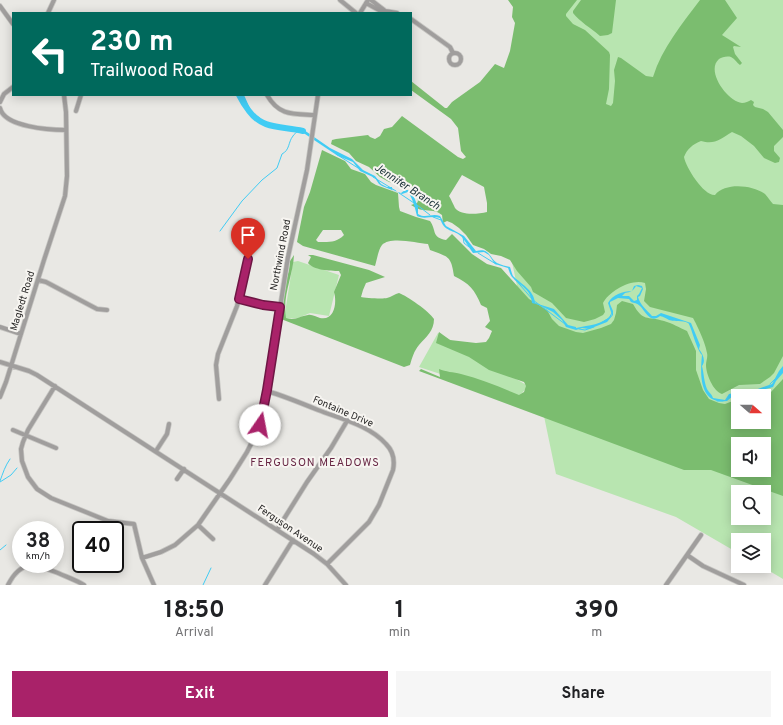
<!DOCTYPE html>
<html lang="en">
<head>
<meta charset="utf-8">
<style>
  body { margin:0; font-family:Overpass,sans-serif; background:#f6f6f6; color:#202124; height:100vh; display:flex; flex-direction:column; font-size:15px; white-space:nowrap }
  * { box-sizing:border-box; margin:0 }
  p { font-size:13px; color:#757577 }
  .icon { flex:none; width:22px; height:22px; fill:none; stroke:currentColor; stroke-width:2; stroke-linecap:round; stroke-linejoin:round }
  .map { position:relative; height:585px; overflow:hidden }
  .side { display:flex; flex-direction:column; background:#fff; flex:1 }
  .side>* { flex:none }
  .hud { position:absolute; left:12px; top:12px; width:400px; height:84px; border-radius:0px; box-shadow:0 2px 10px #0003; background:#00695c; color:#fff; overflow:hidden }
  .needle { width:26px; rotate:110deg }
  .controls { position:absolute; left:731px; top:389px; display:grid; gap:8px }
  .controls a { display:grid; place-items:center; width:40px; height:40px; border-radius:0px; background:#fff; box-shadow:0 2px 10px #0003; font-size:20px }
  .speed { position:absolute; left:12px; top:521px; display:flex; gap:8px; font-size:20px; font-weight:700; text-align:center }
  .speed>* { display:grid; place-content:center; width:52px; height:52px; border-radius:50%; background:#fff; box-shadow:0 2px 10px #0003; line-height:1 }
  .speed small { font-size:10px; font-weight:400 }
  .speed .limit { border:2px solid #111; border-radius:6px; background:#fff; color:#111 }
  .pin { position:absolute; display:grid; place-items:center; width:34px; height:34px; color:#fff; margin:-41px -17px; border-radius:50% 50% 50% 0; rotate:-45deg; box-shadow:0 0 4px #0007 }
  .pin .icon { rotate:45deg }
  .me { position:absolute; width:44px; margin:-22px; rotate:12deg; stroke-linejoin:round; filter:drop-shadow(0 0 3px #0008) }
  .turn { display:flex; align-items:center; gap:14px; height:84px; padding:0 12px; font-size:18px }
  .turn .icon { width:52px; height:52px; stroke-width:2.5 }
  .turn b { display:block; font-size:28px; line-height:34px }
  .eta { display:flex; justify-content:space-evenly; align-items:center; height:68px; text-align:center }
  .eta b { font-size:24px; font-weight:700; line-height:28px }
  .action { display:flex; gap:8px; margin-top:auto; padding:8px 12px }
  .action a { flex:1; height:46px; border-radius:0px; background:#a92269; color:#fff; font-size:16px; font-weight:700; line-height:46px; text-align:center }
  .action a+a { background:#f6f6f6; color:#202124 }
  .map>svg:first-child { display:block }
  .green { fill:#b8e5b0; fill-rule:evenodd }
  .forest { fill:#7bbd6f; fill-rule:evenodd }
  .water { fill:#41ccf4; fill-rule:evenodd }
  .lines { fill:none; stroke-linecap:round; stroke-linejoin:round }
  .stream { stroke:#41ccf4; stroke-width:1 }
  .river { stroke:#41ccf4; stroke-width:6 }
  .minor-casing { stroke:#c6c5c2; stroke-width:5.5 }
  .minor { stroke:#a09e9d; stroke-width:4 }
  .route-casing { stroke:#6e1644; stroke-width:10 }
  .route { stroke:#a92269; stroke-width:7 }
  .labels { text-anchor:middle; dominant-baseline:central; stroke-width:4; stroke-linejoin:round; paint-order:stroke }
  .street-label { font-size:10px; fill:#292827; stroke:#f7f5f1 }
  .water-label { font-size:11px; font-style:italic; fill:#182f36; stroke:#f7f5f1 }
  .neighbourhood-label { font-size:11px; letter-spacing:1px; fill:#672644; stroke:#f7f5f1 }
</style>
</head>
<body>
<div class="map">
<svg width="783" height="585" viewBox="0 0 783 585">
  <rect width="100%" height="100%" fill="#e9e8e4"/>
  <path class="green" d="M565 0H783V579L761 566H764V540H738V553L676 517 556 474 495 180ZM738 396H764V422H738ZM738 444H764V470H738ZM738 492H764V518H738Z
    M298 261 339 275 329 316 310 313 298 318 284 319 293 262Z
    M438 333 447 338 528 386 517 399 419 367Z"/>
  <path class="forest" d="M508 0H577L566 14V16L573 24 585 30 609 52 610 55 609 89 606 104 611 106 613 103 615 81 614 70 618 57 621 58 646 76 653 77C662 48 682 24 700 0H725L737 18 722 35 741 47 734 46 733 47 735 54 742 63 740 65C737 63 735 59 731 57 727 56 722 57 719 59 705 71 728 102 742 103 745 103 749 101 751 100L754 102 753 105 755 107 763 109 768 112 783 130V137L774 146V151L780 158 779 162 775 163 764 158 754 146 741 136 732 132C720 139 715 145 701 141 693 144 687 149 684 157 686 168 704 196 715 195 725 182 753 185 765 194 768 197 770 201 773 204L783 205V356L774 373 770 377 760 384 739 385 722 394C713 391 706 374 706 365 706 361 708 357 707 353 706 344 697 325 693 318L650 307 644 301 646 289 645 283C632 278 609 291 603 303L605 312 603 315 595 319 584 322 566 318 552 303 533 292 531 287 517 271 510 260 501 256 491 254 484 249 473 245 466 235 459 228 452 223 447 221 443 223 442 215C436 210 431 211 423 210 419 210 415 207 411 205L417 203 418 201 416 193 409 187 389 182 380 177 369 167 356 161 349 153 331 144 332 140 336 139 368 135 370 137 375 139 380 136 384 129 392 127 402 116 458 157 463 159 466 157 461 151 458 128 451 119 411 90V81L445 108H447L452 102 480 82 495 64 504 68 510 51 515 23 512 17 513 7ZM462 175 484 187 487 203V212C478 214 461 216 455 208 453 204 451 199 449 196Z
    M581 0H616L612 33 608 35 600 36C591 28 580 22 573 13V11Z
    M322 150 345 161 351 169 365 174 371 182 376 185 398 193 399 207 400 211 416 217 430 221C437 231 431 237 446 240L452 234 472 254 487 264 501 268 529 299 547 310 552 319 559 326 576 332 583 333 601 328 611 324 614 320 616 313 617 305 622 301 633 304C643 322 647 316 664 321 672 323 680 328 687 331L696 351V370L703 390 709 399 719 403 725 404 738 399V422H764V396H762L771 392 783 379V496L711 470H684L419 371 421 369 440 377 439 369C446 372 453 372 461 374 481 379 500 387 519 395L524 392 526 386 524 382 489 370 469 357 436 343 439 332 450 340 476 343 486 342 489 338 492 331 485 327 490 321 487 308 481 305C475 290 469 283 454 276 451 256 449 257 430 250L428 244C417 243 390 236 382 245 378 250 377 260 375 266L303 246 297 242 304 207 310 192ZM323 230H341L344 235C336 243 329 242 318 242L316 240ZM738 444H764V470H738Z
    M294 255C293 276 282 296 286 318 295 321 300 316 308 315 312 314 316 317 320 318 335 321 337 302 334 292L341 275 339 271C330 271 313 270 308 263L311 257 308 255H313L369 270 385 277 366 283 363 290 361 297C364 298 383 299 387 298 391 297 395 294 399 293 407 296 429 311 434 319 434 331 426 337 419 345 414 351 412 358 410 365L404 367 281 319 285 285 289 270 290 261Z"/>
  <path class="water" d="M242 95H244L253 115 259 117 266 125H280L304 130 330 148 352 159 363 170 375 176 381 184 387 187H392V189L394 191 401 193 405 190H408L414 197 418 207V214C426 219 431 213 440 216L446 226 464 236 476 251C490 247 489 258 497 263 501 265 506 266 510 267 511 270 512 274 513 276 521 284 534 290 535 303L554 309 568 325 576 327V328C590 325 601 325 612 315L608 303C612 295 623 291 632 291L634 286 638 285 642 286 643 289 640 296 638 297C640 305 647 310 652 316H656L661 313 691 323 700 345 699 349C703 354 706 361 702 366 704 374 704 382 707 389 709 393 712 394 713 398L725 400 729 394 734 393 744 394 772 384 779 371 783 366V373L776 381 773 387 755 392 748 396 734 395 727 401C699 405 700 374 702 355 696 349 691 325 688 323 682 320 675 322 669 320 666 318 664 317 660 316 650 324 646 312 640 306 637 303 634 303 631 302L629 299 618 298 610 302V304L613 311V315L607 322 589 329 582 328 576 330 566 327 562 320 553 312 539 305 532 303C531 289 520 286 512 277 510 275 509 270 508 268L495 264 489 255 484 252 473 253C469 248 466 242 462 237 454 229 444 233 440 218 432 215 425 220 417 216 415 208 413 199 408 192L402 194 382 186 379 184 375 178 360 171 353 162 338 156 302 132 281 126 272 127 262 125 250 112ZM636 286 642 288 639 294 637 296V300L634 301 629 296H622L625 293C631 292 633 291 636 286Z"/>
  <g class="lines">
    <path class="stream" d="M336 154 358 168
      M373 177 396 191
      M399 193 414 203
      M417 205 430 215
      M433 217 441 220
      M220 231 242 201 262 180 277 168 282 154C290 150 288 142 293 136 294 134 296 133 298 131
      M463 237 464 243 469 247
      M478 253 496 264
      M514 278 533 300 565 324
      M601 323 609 318 612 313
      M579 329 585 330 594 327
      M770 384 775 379
      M717 401H723
      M0 481C3 473 5 466 10 459
      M0 482 11 475 17 468
      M0 550 6 545
      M203 585 211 568"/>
    <path class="river" d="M239 95C242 101 245 106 249 111 263 130 282 126 303 131"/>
    <g class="minor-casing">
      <path id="minor" d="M340 0 356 13
        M371 0 384 10
        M366 3 379 10 397 13
        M0 6 13 24
        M48 13 54 0
        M360 13 368 0
        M411 19 450 47 453 53
        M449 59a6 6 0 1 1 12 0a6 6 0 1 1-12 0Z
        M267 95C279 116 293 114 314 115
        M0 102 4 94 13 87
        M0 108C4 127 50 130 66 130
        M76 111 81 95
        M38 280 46 282 97 309 107 310
        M239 299 263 305 280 307
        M0 327 21 334
        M0 362 29 371 37 375 314 554 327 564 346 585
        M55 386 28 430 23 442 21 449 22 461 28 477 37 489 51 498 108 521 134 524 142 558 154 585
        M267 391C284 396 301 403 318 410 341 419 369 425 386 444 393 451 395 460 393 470L379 505 369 522 327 564
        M0 397 6 382 44 260 65 196 67 176 66 112 64 95
        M219 399 216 365 218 354 237 306 248 259V248
        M13 430 56 448
        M156 451 167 434 169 424
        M177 479 184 469
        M198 525 213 539
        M277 530 307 482 331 448 347 421
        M687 555 703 566 744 585
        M142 558 161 552 175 545 198 525 230 479 247 452 258 430 267 391 288 257 307 170 318 95
        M8 585C21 559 35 564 58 573 67 577 76 580 84 585
        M265 585 293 540
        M666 585 701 535"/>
    </g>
    <use href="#minor" class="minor"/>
  </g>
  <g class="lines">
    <g class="route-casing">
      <path id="route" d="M248 259 239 299 263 305 280 307 267 390 260 425"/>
    </g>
    <use href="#route" class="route"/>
  </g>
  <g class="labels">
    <g class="street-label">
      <text transform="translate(281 255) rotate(-79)">Northwind Road</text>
      <text transform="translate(23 301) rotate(-73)">Magledt Road</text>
      <text transform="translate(343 412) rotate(23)">Fontaine Drive</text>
      <text transform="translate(290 529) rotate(34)">Ferguson Avenue</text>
    </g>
    <g class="water-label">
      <text transform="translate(407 187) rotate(33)">Jennifer Branch</text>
    </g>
    <g class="neighbourhood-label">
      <text x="315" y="463">FERGUSON MEADOWS</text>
    </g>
  </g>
</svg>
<div class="controls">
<a><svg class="needle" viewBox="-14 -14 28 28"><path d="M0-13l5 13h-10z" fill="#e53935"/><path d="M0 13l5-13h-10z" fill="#757577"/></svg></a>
<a><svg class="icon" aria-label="sound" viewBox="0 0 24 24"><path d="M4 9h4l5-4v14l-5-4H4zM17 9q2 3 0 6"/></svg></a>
<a><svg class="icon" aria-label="search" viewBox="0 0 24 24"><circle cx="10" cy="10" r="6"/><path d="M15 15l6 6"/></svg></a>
<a><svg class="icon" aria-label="layers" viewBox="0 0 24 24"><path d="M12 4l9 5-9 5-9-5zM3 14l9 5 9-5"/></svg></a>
</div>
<div class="speed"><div>38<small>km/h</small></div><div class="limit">40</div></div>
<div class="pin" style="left:248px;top:259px;background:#d93025"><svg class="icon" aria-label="arrive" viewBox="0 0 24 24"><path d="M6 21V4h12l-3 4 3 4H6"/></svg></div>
<svg class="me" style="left:260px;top:425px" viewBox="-20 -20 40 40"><circle r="19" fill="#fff"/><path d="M0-13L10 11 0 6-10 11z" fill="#a92269"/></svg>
<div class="hud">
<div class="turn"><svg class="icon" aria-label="left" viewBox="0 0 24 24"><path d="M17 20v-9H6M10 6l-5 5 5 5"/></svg><div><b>230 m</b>Trailwood Road</div></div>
</div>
</div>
<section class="side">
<div class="eta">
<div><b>18:50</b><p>Arrival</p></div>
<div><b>1</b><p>min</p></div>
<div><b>390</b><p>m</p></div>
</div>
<div class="action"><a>Exit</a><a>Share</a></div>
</section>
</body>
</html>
